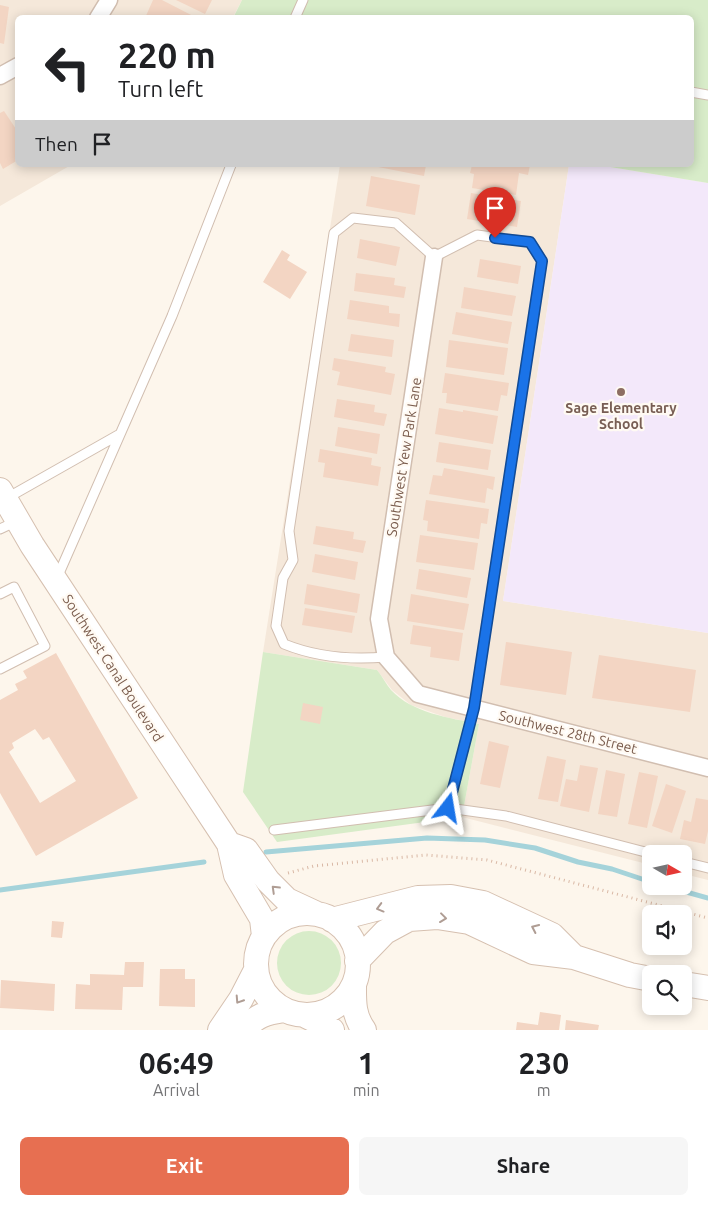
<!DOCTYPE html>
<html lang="en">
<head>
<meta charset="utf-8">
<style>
  body { margin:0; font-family:Ubuntu,sans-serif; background:#f6f6f6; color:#202124; height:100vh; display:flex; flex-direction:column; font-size:19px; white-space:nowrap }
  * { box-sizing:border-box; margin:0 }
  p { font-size:16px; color:#757577 }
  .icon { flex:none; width:28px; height:28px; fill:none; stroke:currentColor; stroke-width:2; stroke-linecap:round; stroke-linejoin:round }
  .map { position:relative; height:1030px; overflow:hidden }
  .details { display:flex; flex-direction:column; background:#fff; flex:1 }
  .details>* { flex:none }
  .banner { position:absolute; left:15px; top:15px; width:679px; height:152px; border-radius:8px; box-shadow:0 2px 12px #0003; background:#fff; color:#202124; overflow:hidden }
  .needle { width:32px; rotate:99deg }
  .buttons { position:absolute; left:642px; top:845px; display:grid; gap:10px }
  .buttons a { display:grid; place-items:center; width:50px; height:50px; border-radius:8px; background:#fff; box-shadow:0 2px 12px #0003; font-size:25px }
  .pin { position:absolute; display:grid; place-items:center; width:42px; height:42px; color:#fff; margin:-51px -21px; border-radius:50% 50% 50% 0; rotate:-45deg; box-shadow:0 0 5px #0007 }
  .pin .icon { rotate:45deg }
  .me { position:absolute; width:55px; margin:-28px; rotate:14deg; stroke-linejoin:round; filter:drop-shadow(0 0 4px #0008) }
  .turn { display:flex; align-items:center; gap:18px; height:105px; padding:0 20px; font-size:22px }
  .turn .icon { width:65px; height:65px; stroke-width:2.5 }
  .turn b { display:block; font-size:35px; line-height:42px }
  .then { display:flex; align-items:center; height:48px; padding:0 20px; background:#0003; gap:10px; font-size:19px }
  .eta { display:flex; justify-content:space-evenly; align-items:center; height:85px; text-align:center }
  .eta b { font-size:30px; font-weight:700; line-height:35px }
  .button { display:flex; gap:10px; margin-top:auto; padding:10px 20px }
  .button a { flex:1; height:58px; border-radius:8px; background:#e76f51; color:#fff; font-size:20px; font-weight:700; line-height:58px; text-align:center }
  .button a+a { background:#f6f6f6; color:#202124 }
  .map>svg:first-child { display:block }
  .residential { fill:#f5e8da }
  .education { fill:#f3e8fa }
  .green { fill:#d8ecc9 }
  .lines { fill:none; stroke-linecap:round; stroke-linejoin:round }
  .stream { stroke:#a5d3da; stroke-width:5 }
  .building { fill:#f3d5c3; fill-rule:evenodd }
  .lane-casing { stroke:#d1beb0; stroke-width:11 }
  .street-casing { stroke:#d1beb0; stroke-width:19 }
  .secondary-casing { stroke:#d6c0b0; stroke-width:26 }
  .path { stroke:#d9b8a5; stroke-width:3; stroke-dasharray:1 4; stroke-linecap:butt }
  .lane { stroke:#fff; stroke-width:9 }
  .street { stroke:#fff; stroke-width:16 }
  .secondary { stroke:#fff; stroke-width:24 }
  .oneway { stroke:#af9d94 }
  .route-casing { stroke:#114b97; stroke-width:12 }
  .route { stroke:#1a73e8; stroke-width:9 }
  .education-dot { fill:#8d6e63; stroke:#fffaf3; stroke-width:2 }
  .labels { text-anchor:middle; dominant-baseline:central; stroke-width:4.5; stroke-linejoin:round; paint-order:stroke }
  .education-label { font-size:14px; font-weight:bold; fill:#785e54; stroke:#fffaf3 }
  .street-label { font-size:14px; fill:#7a5c4d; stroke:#fffaf3 }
</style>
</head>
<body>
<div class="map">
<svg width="708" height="1030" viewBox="0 0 708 1030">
  <rect width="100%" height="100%" fill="#fdf6ec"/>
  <path class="residential" d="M0 0H242L233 17 18 18V165H71L0 206Z
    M340 165H569L503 601 708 633V880L684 874V854H651V865L462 817 479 724 445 717 411 705 392 690 377 670 263 652Z"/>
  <path class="education" d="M569 165H598L708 183V633L503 601Z"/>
  <path class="green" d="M242 0H708V183L598 165H691V18H233Z
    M263 652 377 670C382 676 386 684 391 690 412 713 450 718 479 724L462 817 277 842 243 792Z
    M277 963a32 32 0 1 1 64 0a32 32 0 1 1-64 0Z"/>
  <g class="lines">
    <path class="stream" d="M266 852 427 838 485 840 535 848 578 862 612 869 651 882
      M665 886 708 898
      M0 890 204 862"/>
  </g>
  <path class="building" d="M153 0H162L197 18H145Z
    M176 0H212L205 14Z
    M0 5 9 7 4 44 0 43Z
    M4 111 18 132V160L3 169 0 163V113Z
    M368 165H426L424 176Z
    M472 165H530L528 175 519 173 516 195 472 188 474 174 470 173Z
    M371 176 420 185 415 215 366 206Z
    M471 193 521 201 517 227 467 219Z
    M360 239 400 247 396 266 357 258Z
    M282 250 290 255 287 260 307 272 290 299 263 282Z
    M480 259 521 266 518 284 477 277Z
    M356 273 395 278 394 285 406 287 404 298 354 291Z
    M464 287 516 296 512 316 461 308Z
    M350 300 389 306V313L400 314 399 327 347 319Z
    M456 312 512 322 508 344 452 334Z
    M351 334 394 340 392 357 348 351Z
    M449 340 508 348 504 375 446 367Z
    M334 358 386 367 385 372 395 374 391 395 337 385 340 372 332 370Z
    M445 373 509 383 507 396 501 395 498 411 446 403 447 393H442Z
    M337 399 375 405 374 412 387 414 384 426 334 417Z
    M439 408 463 412V410L498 416 493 444 435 434Z
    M338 427 380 434 377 454 335 446Z
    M439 442 491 450 488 470 436 462Z
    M320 449 372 458 371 465 381 467 378 486 323 477 325 463 318 462Z
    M444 468 495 477 493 490 487 488 485 503 429 494 433 475 442 476Z
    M426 500 489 509 487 524 481 523 479 539 427 531 428 521 423 520Z
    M316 526 354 532 353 539 366 541 363 553 313 544Z
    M420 535 478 543 474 570 416 562Z
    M315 554 358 562 355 580 312 572Z
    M419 569 471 578 467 598 416 589Z
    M307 584 360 594 357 613 304 604Z
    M411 594 469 604 464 630 407 621Z
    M305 608 355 616 352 633 302 625Z
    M413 625 463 633 459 661 430 657 431 647 410 644Z
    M506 642 572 652 566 695 500 685Z
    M56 653 138 798 36 856 0 793V700L18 690 15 684 27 678 23 671ZM35 729 43 740 49 737 76 781 40 803 9 752 14 748 12 743Z
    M599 655 696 670 690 712 592 698Z
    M303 703 323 707 320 724 300 720Z
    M489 741 509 746 500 788 480 784Z
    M547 756 566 760 558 802 538 799Z
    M580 765 598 768 589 812 560 806 566 779 577 781Z
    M606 770 625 774 617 817 598 814Z
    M639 772 658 776 647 828 628 824Z
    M666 784 686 791 672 833 652 826Z
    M696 798 708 800V831L705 844 680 839 684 820 691 822Z
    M52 921 64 922 62 938 51 937Z
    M125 962H144L143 987H123L122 1010 75 1009 76 984 90 985V974L124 975Z
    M160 969H185V979H195V1007L159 1006Z
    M1 980 55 984 54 1011 0 1008Z
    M540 1012 561 1015 559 1030H516L517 1022 538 1025Z
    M566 1020 599 1025 598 1030H565Z"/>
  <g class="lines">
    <g class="lane-casing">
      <path id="lane" d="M295 18 303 0
        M691 92 708 95
        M7 498 120 434
        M0 529 17 521
        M57 578 172 316 231 165
        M0 594 14 587 45 646 0 669
        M386 657C352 660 316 657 284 644L276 626 283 578 293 560 289 531 334 233 353 218 396 223 434 257 477 235 530 242 542 261 474 708 448 808
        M274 830 448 808 506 816 653 854
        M684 862 708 868"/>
    </g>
    <g class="street-casing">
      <path id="street" d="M98 18 109 0
        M0 76 18 66
        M434 257 379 619 386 657 418 694 708 768"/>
    </g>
    <g class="secondary-casing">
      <path id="secondary" d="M0 490 32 545 229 844 236 875 262 919 264 936
        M229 844 246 850 268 881 287 900 315 913
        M256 964a51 51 0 1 1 102 0a51 51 0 1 1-102 0Z
        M332 920 418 898 451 897 483 903 552 935 574 957
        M357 961 385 932 409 919 437 917 469 922 533 952 574 957 630 975 651 979
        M354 984C354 1001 353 1015 364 1030
        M684 984 708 988
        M306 1016 325 1025 332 1030
        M220 1030 241 999 256 970
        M244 1030C256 1015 266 1013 284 1010"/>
    </g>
    <path class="path" d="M288 873 314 866 426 855 487 860 708 918"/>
    <use href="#lane" class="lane"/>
    <use href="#street" class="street"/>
    <use href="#secondary" class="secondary"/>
  </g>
  <defs><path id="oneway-chevron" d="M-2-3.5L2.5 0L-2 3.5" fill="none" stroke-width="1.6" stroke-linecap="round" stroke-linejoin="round" transform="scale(1.25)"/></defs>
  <g class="oneway">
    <use href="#oneway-chevron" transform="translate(275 889) rotate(-136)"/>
    <use href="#oneway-chevron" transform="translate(380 908) rotate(165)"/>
    <use href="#oneway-chevron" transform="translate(443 918) rotate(7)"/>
    <use href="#oneway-chevron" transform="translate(535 928) rotate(-155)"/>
    <use href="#oneway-chevron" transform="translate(239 1000) rotate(123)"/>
  </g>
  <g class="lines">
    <g class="route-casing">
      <path id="route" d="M448 808 474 708 542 261 530 242 495 238"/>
    </g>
    <use href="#route" class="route"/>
  </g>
  <circle class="education-dot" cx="621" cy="392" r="5"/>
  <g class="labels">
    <g class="education-label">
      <text x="621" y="408">Sage Elementary<tspan x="621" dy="16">School</tspan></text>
    </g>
    <g class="street-label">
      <text transform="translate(404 457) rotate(-81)">Southwest Yew Park Lane</text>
      <text transform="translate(113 668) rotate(57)">Southwest Canal Boulevard</text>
      <text transform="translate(568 732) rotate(14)">Southwest 28th Street</text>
    </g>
  </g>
</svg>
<div class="buttons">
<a><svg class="needle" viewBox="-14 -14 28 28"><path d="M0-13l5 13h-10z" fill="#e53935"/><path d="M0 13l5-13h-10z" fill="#757577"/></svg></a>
<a><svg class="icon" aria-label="sound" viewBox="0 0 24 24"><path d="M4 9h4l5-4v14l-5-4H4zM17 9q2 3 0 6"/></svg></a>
<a><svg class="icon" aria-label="search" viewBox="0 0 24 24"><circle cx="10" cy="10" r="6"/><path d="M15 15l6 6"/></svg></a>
</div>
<div class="pin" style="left:495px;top:238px;background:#d93025"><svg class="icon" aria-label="arrive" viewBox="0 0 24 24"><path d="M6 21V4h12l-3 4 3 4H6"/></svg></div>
<svg class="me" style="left:448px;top:808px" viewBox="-20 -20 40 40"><path d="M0-17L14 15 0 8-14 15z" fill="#1a73e8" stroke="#fff" stroke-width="4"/></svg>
<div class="banner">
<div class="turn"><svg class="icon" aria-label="left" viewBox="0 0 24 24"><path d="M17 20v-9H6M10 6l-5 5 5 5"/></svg><div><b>220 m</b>Turn left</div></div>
<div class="then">Then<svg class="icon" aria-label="arrive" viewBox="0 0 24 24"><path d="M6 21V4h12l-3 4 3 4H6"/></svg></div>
</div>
</div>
<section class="details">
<div class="eta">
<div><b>06:49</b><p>Arrival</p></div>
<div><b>1</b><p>min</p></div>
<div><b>230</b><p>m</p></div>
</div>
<div class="button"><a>Exit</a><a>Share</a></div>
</section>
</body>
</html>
